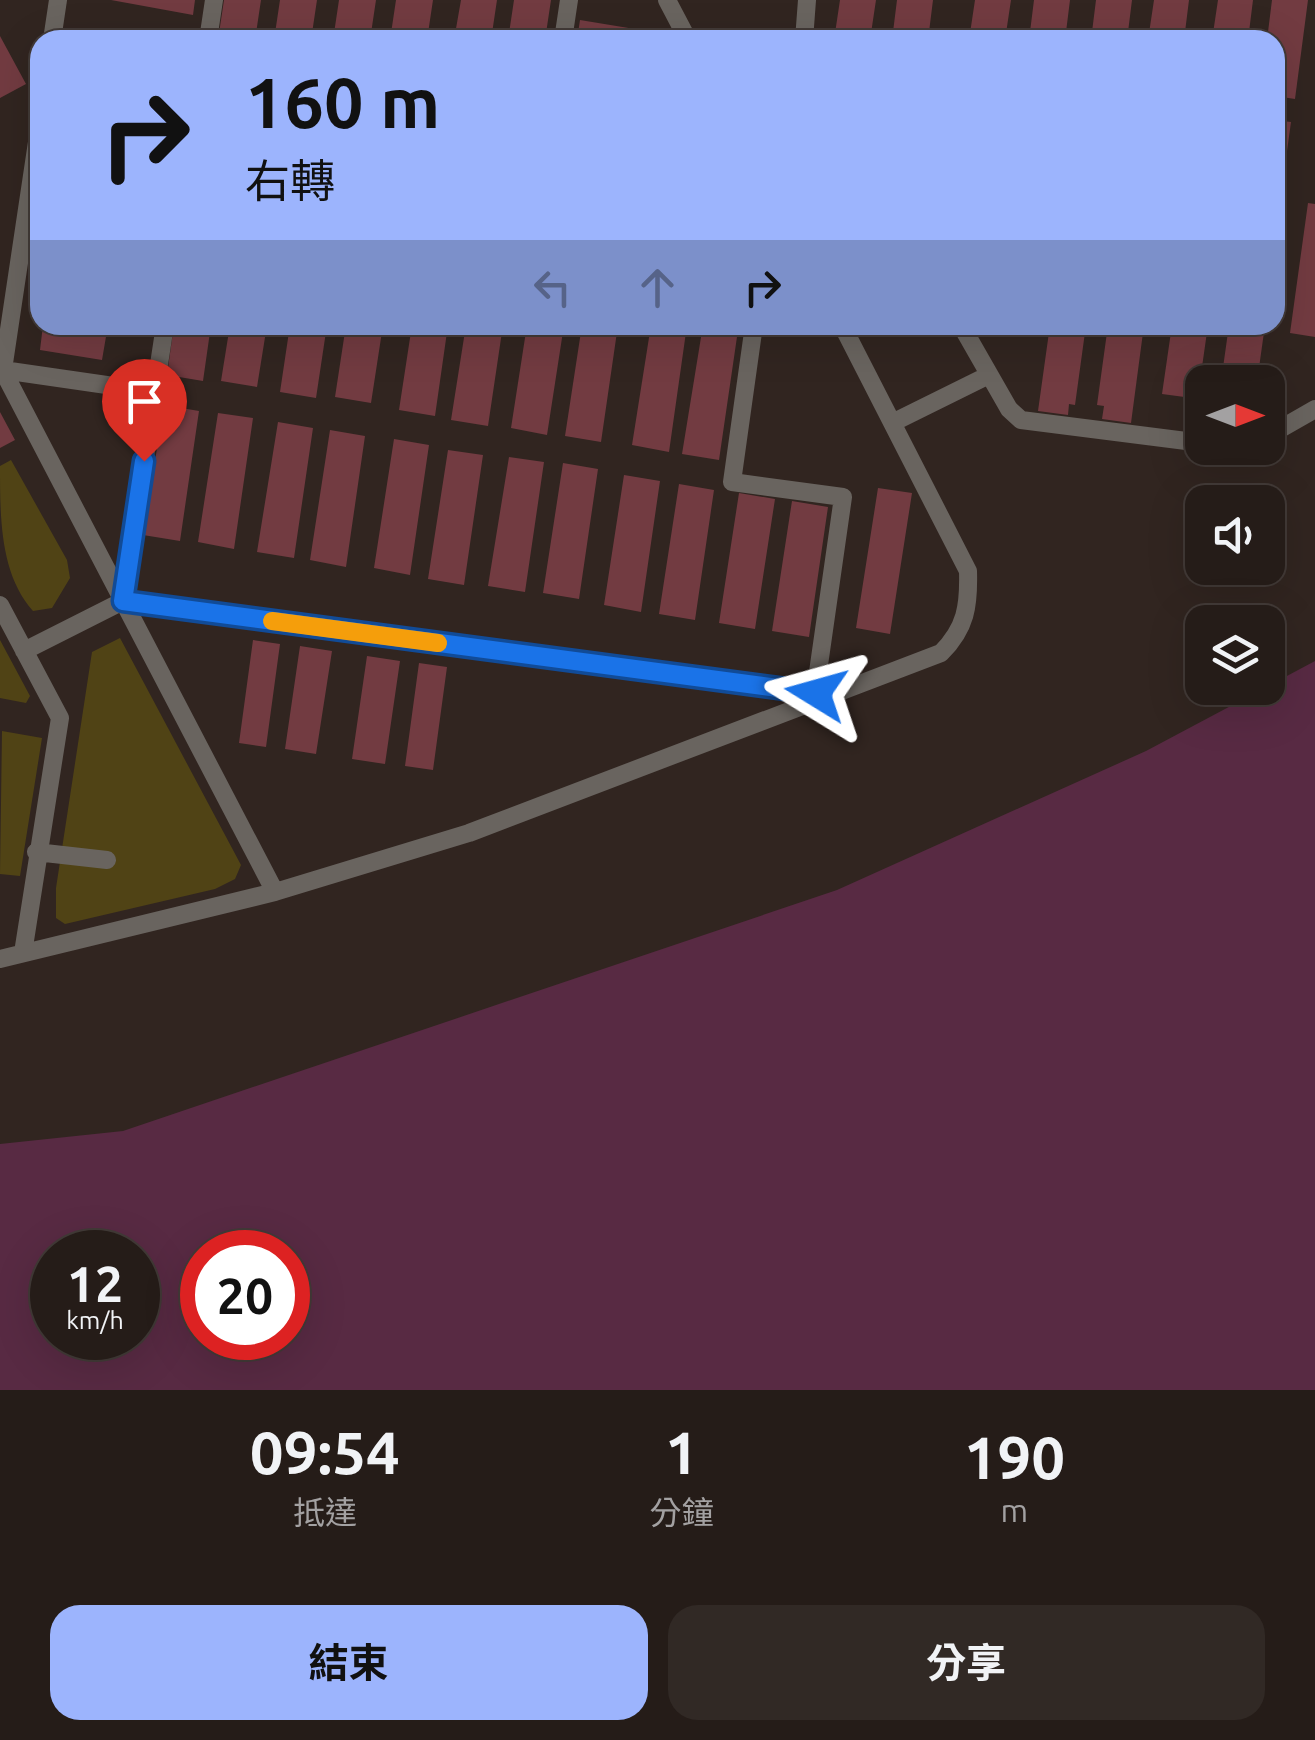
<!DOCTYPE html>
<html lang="zh-TW">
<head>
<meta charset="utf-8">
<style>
  body { margin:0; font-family:Ubuntu,"Noto Sans TC",sans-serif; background:#312925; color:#f1f3f6; height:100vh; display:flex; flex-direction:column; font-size:38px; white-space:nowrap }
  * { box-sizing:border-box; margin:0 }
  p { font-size:32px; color:#a3a1a2 }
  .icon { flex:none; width:55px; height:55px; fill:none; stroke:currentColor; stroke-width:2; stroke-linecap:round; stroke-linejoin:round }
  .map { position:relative; height:1390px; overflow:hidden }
  .details { display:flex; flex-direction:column; background:#251c18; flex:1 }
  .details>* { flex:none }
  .hud { position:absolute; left:30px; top:30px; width:1255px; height:305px; border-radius:30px; box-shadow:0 10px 40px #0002,0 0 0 2px #423a37; background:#9cb4fd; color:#111; overflow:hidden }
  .needle { width:65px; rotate:90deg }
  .buttons { position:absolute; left:1185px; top:365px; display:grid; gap:20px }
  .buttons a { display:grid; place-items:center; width:100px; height:100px; border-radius:20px; background:#251c18; box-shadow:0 10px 40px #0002,0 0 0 2px #423a37; font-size:50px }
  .speed { position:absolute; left:30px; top:1230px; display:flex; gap:20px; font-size:50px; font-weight:700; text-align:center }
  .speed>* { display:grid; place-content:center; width:130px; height:130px; border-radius:50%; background:#251c18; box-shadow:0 10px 40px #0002,0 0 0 2px #423a37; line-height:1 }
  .speed small { font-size:25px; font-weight:400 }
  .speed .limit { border:15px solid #d22; background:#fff; color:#111 }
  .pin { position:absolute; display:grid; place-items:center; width:85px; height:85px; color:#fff; margin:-102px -42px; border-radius:50% 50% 50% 0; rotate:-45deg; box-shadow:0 0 10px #0007 }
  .pin .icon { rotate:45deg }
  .me { position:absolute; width:110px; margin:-55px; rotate:278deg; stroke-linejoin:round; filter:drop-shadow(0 0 8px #0008) }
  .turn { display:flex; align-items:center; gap:35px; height:210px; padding:0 50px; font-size:45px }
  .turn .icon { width:130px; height:130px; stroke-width:2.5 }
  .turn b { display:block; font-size:70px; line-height:85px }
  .lanes { display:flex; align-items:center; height:95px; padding:0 50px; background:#0003; justify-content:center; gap:50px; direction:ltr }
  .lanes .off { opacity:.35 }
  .eta { display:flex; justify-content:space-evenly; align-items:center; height:170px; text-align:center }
  .eta b { font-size:60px; font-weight:700; line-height:70px }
  .cta { display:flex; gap:20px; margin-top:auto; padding:20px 50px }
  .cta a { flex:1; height:115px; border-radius:30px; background:#9cb4fd; color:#111; font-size:40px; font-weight:700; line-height:115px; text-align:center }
  .cta a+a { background:#312925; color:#f1f3f6 }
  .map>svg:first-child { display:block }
  .green { fill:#504315 }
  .water { fill:#582a43; fill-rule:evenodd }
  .building { fill:#723b41 }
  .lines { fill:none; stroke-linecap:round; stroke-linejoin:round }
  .service { stroke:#69645f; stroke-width:18 }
  .route-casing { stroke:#114b97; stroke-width:25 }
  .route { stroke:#1a73e8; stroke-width:18 }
  .slow { stroke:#f59e0b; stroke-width:18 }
</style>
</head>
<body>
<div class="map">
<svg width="1315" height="1390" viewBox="0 0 1315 1390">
  <rect width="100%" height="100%" fill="#312520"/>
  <path class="green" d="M11 460 67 560 70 578 52 608 33 611C0 574 0 518 0 466Z
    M120 638 241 865 235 879 215 889 65 924 56 918V888L92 652Z
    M0 640 30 696 26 703 0 698Z
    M2 731 42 738 20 876 0 874Z"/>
  <path class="water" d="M1315 661V1390H0V1144L123 1131 837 890 1146 751ZM52 1252H138V1338H52ZM202 1252H288V1338H202Z"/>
  <path class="building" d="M111 0H195L193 15Z
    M224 0H261L255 40H218Z
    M280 0H317L311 40H274Z
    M339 0H376L370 40H333Z
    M396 0H433L427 40H390Z
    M461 0H497L491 40H454Z
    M514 0H551L545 40H508Z
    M840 0H876L870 40H834Z
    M897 0H933L928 40H892Z
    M975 0H1011L1005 40H969Z
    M1034 0H1070L1065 40H1029Z
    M1096 0H1132L1127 40H1091Z
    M1154 0H1189L1184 40H1148Z
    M1218 0H1253L1248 40H1212Z
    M1272 0H1308L1295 99 1275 96V40H1267Z
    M580 20 665 34 664 40H577Z
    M0 36 26 84 0 98Z
    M1275 120 1291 122 1277 224H1275Z
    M1308 203 1315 204V337L1290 333Z
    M43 325H108L102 360 40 350Z
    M174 325H211L203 381 167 375Z
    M230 325H267L257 387 221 381Z
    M290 325H327L316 398 280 392Z
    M346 325H383L371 403 335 397Z
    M412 325H448L435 416 399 410Z
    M466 325H503L488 426 451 420Z
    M527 325H564L547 435 511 428Z
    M582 325H618L601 442 565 436Z
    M651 325H687L669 452 632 445Z
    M703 325 738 330 719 460 682 454Z
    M1050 325H1086L1075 405 1069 404 1068 415 1038 411Z
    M1108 325H1144L1131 423 1102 419 1104 406 1097 405Z
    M1172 325H1208L1199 388 1193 387 1192 398 1162 394Z
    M1229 325H1265L1257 382H1221Z
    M164 405 199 411 180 541 143 535Z
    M0 412 15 440 0 448Z
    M218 413 253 418 234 549 198 542Z
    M278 422 313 428 294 558 257 552Z
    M330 430 365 436 346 567 310 560Z
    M394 439 429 445 410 575 374 568Z
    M448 450 483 455 464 585 428 579Z
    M509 457 544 462 525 592 488 586Z
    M563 463 598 469 579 599 543 593Z
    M624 475 660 481 641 612 604 605Z
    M679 484 714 490 695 620 659 614Z
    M878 488 912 493 890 634 856 628Z
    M739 493 775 499 755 629 719 623Z
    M792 501 828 507 809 637 772 631Z
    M253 640 280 644 266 747 239 743Z
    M300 646 332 651 316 754 285 749Z
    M367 656 400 661 385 764 352 759Z
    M419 663 447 667 433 770 405 766Z"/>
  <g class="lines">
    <path class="service" d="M667 0 688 40
      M52 40 58 0
      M208 40 214 0
      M563 40 569 0
      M804 40 807 0
      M40 122 3 370 155 392
      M961 325 1009 409 1021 420 1202 443
      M0 365 275 892
      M894 422 989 375
      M1268 436 1315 409
      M1234 448H1243
      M123 600 165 325
      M0 605 60 718 23 953
      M24 651 123 601 815 693 843 497 732 482 754 325
      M36 852 107 860
      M0 959 275 892 469 833 941 653C966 628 969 606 968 571L842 325"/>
  </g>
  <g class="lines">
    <g class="route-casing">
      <path id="route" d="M144 461 123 601 816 693"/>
    </g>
    <use href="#route" class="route"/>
    <path class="slow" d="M272 621 438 643"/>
  </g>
</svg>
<div class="buttons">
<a><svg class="needle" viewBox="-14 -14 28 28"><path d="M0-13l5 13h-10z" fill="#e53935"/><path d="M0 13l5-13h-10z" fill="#a3a1a2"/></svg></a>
<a><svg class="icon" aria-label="sound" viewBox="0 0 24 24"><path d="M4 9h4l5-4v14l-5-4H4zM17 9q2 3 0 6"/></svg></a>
<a><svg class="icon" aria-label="layers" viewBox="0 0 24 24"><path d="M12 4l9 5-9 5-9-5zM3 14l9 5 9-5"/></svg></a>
</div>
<div class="speed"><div>12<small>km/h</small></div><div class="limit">20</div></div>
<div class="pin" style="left:144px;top:461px;background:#d93025"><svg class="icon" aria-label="arrive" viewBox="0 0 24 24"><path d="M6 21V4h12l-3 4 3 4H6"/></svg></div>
<svg class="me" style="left:816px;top:693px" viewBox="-20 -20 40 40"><path d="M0-17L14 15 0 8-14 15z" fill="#1a73e8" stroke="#fff" stroke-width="4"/></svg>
<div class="hud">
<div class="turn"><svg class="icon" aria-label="right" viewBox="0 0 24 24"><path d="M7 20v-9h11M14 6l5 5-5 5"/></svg><div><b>160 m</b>右轉</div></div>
<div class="lanes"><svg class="icon off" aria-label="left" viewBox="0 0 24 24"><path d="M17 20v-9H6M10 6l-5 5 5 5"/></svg><svg class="icon off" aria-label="ahead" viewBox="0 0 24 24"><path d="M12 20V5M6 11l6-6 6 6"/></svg><svg class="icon" aria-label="right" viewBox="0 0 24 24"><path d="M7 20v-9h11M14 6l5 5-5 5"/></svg></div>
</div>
</div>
<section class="details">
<div class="eta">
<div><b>09:54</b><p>抵達</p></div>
<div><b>1</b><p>分鐘</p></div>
<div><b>190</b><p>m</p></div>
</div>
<div class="cta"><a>結束</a><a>分享</a></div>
</section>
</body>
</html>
